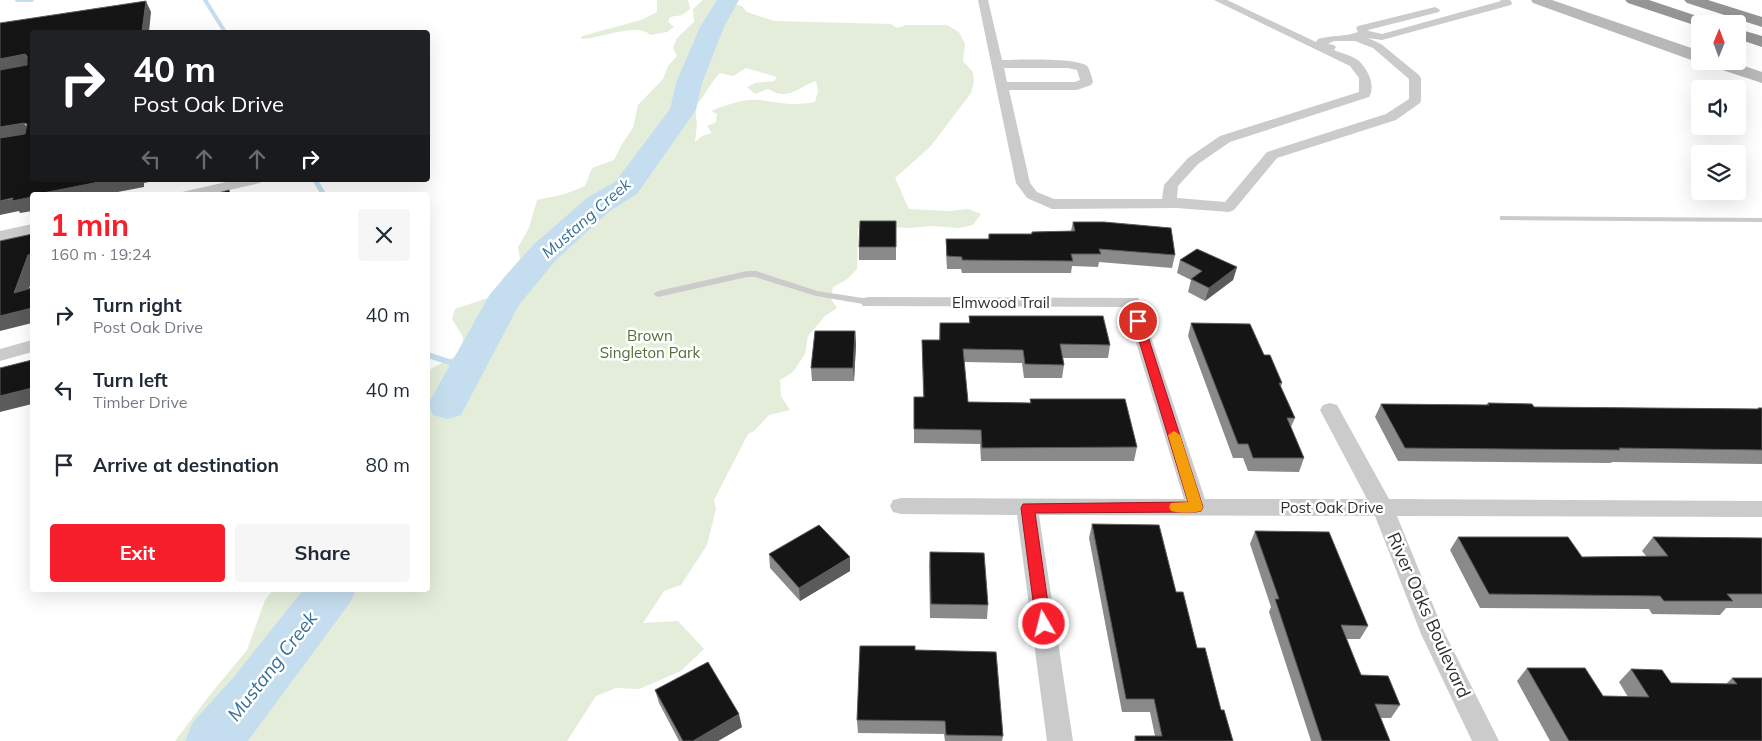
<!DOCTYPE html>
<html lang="en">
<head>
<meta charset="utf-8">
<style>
  body { margin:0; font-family:Mulish,sans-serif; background:#f6f6f7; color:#1f2937; height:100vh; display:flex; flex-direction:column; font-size:19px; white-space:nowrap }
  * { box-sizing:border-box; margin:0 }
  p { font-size:16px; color:#747a83 }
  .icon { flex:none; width:28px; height:28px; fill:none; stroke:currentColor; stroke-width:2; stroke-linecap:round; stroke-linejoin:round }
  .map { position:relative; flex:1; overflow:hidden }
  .details { position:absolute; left:30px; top:192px; width:400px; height:400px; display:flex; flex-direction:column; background:#fff; border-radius:5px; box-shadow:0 5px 20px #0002 }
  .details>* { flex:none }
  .top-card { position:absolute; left:30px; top:30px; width:400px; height:152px; border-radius:5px; box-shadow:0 5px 20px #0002; background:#202124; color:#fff; overflow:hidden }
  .needle { width:32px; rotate:1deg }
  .controls { position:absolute; left:1691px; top:15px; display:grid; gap:10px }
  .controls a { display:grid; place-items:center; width:55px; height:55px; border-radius:5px; background:#fff; box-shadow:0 5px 20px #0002; font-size:25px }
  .pin { position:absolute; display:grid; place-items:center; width:42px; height:42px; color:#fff; margin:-21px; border:2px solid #fff; border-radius:50%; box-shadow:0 1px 5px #0007 }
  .me { position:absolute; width:55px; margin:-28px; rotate:352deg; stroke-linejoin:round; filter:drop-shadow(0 0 4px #0008) }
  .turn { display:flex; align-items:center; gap:18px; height:105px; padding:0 20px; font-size:22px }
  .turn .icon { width:65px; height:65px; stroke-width:2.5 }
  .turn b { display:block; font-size:35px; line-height:42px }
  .lanes { display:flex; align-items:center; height:48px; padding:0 20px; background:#0003; justify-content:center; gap:25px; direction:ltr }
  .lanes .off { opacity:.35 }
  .round { display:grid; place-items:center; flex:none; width:52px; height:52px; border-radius:5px; background:#f6f6f7 }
  .overview { display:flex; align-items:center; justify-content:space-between; height:85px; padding:0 20px }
  h1 { font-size:30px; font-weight:700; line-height:38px; color:#f71f2b }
  .button { display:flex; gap:10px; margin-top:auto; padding:10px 20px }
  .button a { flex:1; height:58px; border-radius:5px; background:#f71f2b; color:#fff; font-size:20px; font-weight:700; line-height:58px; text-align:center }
  .button a+a { background:#f6f6f7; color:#1f2937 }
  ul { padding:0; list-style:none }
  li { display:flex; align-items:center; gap:15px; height:75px; padding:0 20px }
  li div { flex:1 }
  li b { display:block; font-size:19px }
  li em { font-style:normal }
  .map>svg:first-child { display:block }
  .green { fill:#e4edda; fill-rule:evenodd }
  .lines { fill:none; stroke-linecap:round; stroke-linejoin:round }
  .stream-far2 { stroke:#c5deef; stroke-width:4 }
  .stream-far1 { stroke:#c5deef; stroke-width:5 }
  .stream { stroke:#c5deef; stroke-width:6 }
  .river { fill:#c5deef; fill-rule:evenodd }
  .service { fill:#cbcbcb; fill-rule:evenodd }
  .minor { fill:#cbcbcb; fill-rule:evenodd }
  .secondary { fill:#b8b8b8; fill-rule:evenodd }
  .motorway { fill:#959595; fill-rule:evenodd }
  .wall { fill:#8a8a8a }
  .shaded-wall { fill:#5b5b5b }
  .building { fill:#151515; stroke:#5b5b5b }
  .route { fill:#f71f2b; stroke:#a1141c }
  .slow { fill:#f59e0b }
  .labels { text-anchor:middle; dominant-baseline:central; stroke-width:5; stroke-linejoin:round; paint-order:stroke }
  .street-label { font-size:15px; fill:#2e2e2e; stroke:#fff }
  .park-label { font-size:15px; fill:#506f37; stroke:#fff }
  .water-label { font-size:16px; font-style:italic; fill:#347099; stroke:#fff }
  .near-street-label { font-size:18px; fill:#2e2e2e; stroke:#fff }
  .near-water-label { font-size:19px; font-style:italic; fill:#347099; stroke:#fff }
</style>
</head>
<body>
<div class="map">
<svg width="1762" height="741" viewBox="0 0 1762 741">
  <rect width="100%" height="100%" fill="#fff"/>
  <path class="green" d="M657 0H688L690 9 682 15 670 17 668 22 674 27 667 32 651 35C633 22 603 39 581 39L582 36 641 20 657 12Z
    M703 0H725L724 2 742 6 747 12 774 21 891 24 897 28 906 25H947L959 32 965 44 963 61 973 72 974 82 971 93 930 147 895 178 909 209 948 211 968 209 981 214 973 225 959 228 932 226 907 228 868 225 858 228 857 269 846 280 833 287 831 299 837 308 825 316 808 336 805 354 793 372 780 380 781 396 790 410 769 415 754 431 748 434 714 500 716 509 707 545 681 585 664 591 643 623 678 621 704 649 681 671 639 689 616 688 596 696 567 741H175L209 696 247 650 265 600 273 590H428V373L432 368 462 353 463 337 452 319 455 309 496 295 503 278 520 259 518 247 529 228 537 200 565 194 585 186 592 168 614 160 622 144 633 128 638 105 663 79 668 66 677 56 673 48 677 38 694 22 693 9ZM746 68 777 77 774 81 755 83 747 87 755 94 768 89C789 102 797 87 816 81L818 91 815 102C794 106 781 103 761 100 744 98 726 105 711 111L717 114 716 122 707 126 712 133 702 136 695 142 697 125 695 107C705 96 710 83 720 73L733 76Z"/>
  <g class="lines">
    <path class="stream-far2" d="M17 0H32
      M205 0 225 32"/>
    <path class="stream-far1" d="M315 180 324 195"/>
    <path class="stream" d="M428 355 467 368"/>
    <path class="river" d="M717 0H739L724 27 702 83 696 110 637 194 610 211 557 259 519 305 461 415 447 419 433 415 428 404 490 294 533 245 588 197 615 182 670 109 676 83 700 27Z
      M303 590H356L349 604 248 741H185L193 722 232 679Z"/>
    <path class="service" d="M1500 216 1762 218V222L1503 220H1500Z
      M747 271H756L817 291 869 299 874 302 869 305 816 296 755 277H747L658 297 653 294 658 291Z"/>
    <path class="minor" d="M978 0H988L1002 60C1017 60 1080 57 1088 67 1090 71 1092 78 1093 82L1091 85 1077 90H1009L1030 183 1037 192 1054 199H1162L1164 185 1188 158 1220 136 1359 92V78L1350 66 1214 0H1227L1316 42 1318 39C1331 35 1345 37 1358 32L1356 28 1358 26 1435 7 1440 10 1439 12 1368 30 1369 31 1382 34 1501 1 1500 0H1510L1512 3 1511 5 1382 40 1368 38 1381 44 1419 75 1421 78V100L1420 103 1396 120 1277 158 1234 210 1229 212 1177 208 1052 209 1027 198 1016 183ZM1334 41H1355L1373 48 1409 79V99L1386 114 1267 152 1225 202 1177 198 1178 186 1198 164 1230 142 1369 97C1376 85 1368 70 1359 61 1353 56 1341 53 1334 50L1336 47 1334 45 1328 44ZM1004 68H1068L1077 70 1080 80 1075 82H1007Z
      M235 180H262L260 183 207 195H180L182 192Z
      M32 224V234L0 241V231Z
      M869 297 1138 298 1205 499H1367L1320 410 1323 405 1330 403 1337 405 1389 499 1762 501V517L1397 516 1444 632 1499 741H1472L1421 634 1375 516 1039 515 1073 741H1047L1017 515 901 514 893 512 890 506 893 500 901 498 1184 499 1125 307 863 306 860 302 863 298Z
      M32 340V352L0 361V349Z"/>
    <path class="secondary" d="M1531 0H1552L1700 51V61H1703H1694L1533 3Z
      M1705 61H1730L1762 72V83L1707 65Z"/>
    <path class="motorway" d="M1625 0H1649L1712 21 1714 24H1700V27L1628 3Z
      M1684 0H1708L1762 17V27L1687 3Z
      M1738 29 1762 36V47L1738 39Z"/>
  </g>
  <path class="wall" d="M896 221V260H859V247Z
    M1073 222 1175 255 1172 268 1099 262 1098 267 1072 266 1071 273H962L961 269H947L946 252V239H988L989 234H1031L1032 232 1071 231Z
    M1180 260 1237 267 1233 280 1205 301 1188 292 1191 280 1177 273Z
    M969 316 1110 345 1108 358H1063L1064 365 1062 378H1024L1022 363 964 362 968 402 1030 403V399L1137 447 1134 461H981L980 444 914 443V397H923L922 340H939L940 323H969Z
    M1191 323 1264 355 1282 383 1281 387 1295 418 1291 427 1304 458 1299 472 1248 471 1243 458H1233L1188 336Z
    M855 331 856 344 854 381H812L811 368Z
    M1488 403 1534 407 1757 409 1758 408H1762V464L1612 462 1611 463 1398 461 1375 417 1381 404 1486 405Z
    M1092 524 1176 592 1221 710 1233 741H1134L1135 736H1155L1150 712H1122L1089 538Z
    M1255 531 1368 626 1360 639H1346L1361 675 1400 705 1391 718H1380L1390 741H1311L1269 612 1271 607 1250 544Z
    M1458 537 1582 557H1647L1642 551 1653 537 1762 538V608H1726L1720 615 1652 614 1649 609 1480 608 1450 550Z
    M930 552 988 605 987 619 930 618 929 566Z
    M769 554 850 571 800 601 770 568Z
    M915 650 1003 736 1002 741H945L944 734 858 733 857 720Z
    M1527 668 1603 696 1628 697 1619 682 1631 669 1671 683 1726 684 1732 678H1762V741H1550L1517 681Z
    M655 690 742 727 718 741H679L659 703Z"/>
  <path class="shaded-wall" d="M146 1 151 12 149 32H142Z
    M25 54 32 65 0 72V59Z
    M24 123 32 134 0 140V127Z
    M109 180H158L144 183V187L102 195H32V211L20 213 19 211 0 215V201Z
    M32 254V280L23 306 14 293 28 255Z
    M1237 267 1233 280 1205 301 1209 288Z
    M32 308V323L0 331V316Z
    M855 331 856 344 854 381 853 368Z
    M32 388V404L0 412V396Z
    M850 557V571L800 601 799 588Z
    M739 714 742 727 718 741H693Z"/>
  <path class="building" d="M146 1 142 32H32V180H109L33 195 32 197 12 201 13 198 0 201V138L25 134 27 124 24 123 0 127V70L27 65V56L25 54 0 59V23Z
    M229 190 230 195H211Z
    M860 221H896V247H859Z
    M1073 222H1104L1171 228 1175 255 1099 249 1101 254H1071L1073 261 962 260V257L947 256 946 239H989V234H1032V232L1075 231Z
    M32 234V254L28 255 14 293 32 288V308L0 316V241Z
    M1197 249 1237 267 1209 288 1191 279 1202 271 1180 260Z
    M969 316H1103L1110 345 1060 344 1064 365 1025 364 1023 350 963 349 968 402 1031 403 1030 399H1125L1137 447 982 448 981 430 914 429V397H924L922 340H940V323H970Z
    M1191 323 1250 324 1264 355H1270L1282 383H1279L1295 418H1287L1304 458H1253L1248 444H1238Z
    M815 331H855L853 368H811Z
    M32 360V388L0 396V368Z
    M1488 403 1532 404 1534 407 1759 409 1758 408H1762V450L1619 448 1620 450 1405 448 1381 404 1489 405Z
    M1092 524 1159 525 1176 592H1183L1197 648H1205L1221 710H1224L1233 741H1136L1135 736H1162L1154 699H1126Z
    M819 525 850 557 799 588 769 554Z
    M1255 531 1329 532 1368 626 1341 625 1361 675 1388 676 1400 705 1375 704 1390 741H1322L1275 599H1279Z
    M1458 537H1568L1582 557 1668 556 1653 537 1762 538V594H1727L1733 601H1664L1660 596 1489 594Z
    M930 552 984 553 988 605 931 604Z
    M860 646H915V650L996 652 1003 736 946 735 945 721 857 720Z
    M708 662 739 714 693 741H683L655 690Z
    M1527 668H1585L1603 696 1649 697 1631 669 1662 670 1671 683 1737 684 1732 678H1762V741H1569Z"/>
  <path class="route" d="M1138 318 1143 321 1203 507 1201 511 1196 512 1035 513 1051 624 1049 629 1044 631 1039 629 1036 624 1021 508 1023 504 1188 502 1133 321Z"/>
  <path class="slow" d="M1174 431 1180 435 1203 507 1201 511C1192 513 1180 513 1171 511L1169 507 1171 503 1188 502 1168 435Z"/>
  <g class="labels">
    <g class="street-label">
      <text x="1001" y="302">Elmwood Trail</text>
      <text x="1332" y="507">Post Oak Drive</text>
    </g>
    <g class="park-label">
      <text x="650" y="335">Brown<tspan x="650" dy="17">Singleton Park</tspan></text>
    </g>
    <g class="water-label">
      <text transform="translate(586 218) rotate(-41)">Mustang Creek</text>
    </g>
    <g class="near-street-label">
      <text transform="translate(1429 615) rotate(66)">River Oaks Boulevard</text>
    </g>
    <g class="near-water-label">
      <text transform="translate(272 666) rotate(-52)">Mustang Creek</text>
    </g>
  </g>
</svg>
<div class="controls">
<a><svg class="needle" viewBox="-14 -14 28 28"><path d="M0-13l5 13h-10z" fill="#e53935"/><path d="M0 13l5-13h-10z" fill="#747a83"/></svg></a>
<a><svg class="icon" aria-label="sound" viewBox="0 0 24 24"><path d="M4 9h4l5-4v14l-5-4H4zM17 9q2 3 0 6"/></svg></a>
<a><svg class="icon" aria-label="layers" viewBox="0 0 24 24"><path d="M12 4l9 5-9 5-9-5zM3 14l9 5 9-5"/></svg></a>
</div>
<div class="pin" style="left:1138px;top:321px;background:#d93025"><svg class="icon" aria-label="arrive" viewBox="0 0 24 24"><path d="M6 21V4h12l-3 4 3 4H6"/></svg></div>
<svg class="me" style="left:1044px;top:624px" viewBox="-20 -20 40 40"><circle r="17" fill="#f71f2b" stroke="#fff" stroke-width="3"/><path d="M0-11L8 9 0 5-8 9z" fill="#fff"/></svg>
<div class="top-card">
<div class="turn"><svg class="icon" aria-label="right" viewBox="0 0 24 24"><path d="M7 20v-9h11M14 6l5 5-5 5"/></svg><div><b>40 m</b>Post Oak Drive</div></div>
<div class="lanes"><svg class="icon off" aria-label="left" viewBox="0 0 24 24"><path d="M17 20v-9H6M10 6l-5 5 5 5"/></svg><svg class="icon off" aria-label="ahead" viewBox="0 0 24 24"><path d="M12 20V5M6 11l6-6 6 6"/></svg><svg class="icon off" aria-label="ahead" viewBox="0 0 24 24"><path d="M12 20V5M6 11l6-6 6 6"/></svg><svg class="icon" aria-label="right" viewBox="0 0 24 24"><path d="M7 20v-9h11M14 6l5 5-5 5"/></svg></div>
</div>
<section class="details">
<div class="overview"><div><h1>1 min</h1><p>160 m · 19:24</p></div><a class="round"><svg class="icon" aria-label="close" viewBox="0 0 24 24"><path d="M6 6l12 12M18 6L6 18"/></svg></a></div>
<ul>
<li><svg class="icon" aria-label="right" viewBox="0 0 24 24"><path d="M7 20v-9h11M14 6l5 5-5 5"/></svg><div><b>Turn right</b><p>Post Oak Drive</p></div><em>40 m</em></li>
<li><svg class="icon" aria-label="left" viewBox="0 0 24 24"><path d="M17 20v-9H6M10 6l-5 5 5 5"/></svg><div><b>Turn left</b><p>Timber Drive</p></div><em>40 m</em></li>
<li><svg class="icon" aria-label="arrive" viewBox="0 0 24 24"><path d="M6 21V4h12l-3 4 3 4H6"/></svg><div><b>Arrive at destination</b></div><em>80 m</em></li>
</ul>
<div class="button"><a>Exit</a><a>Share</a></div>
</section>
</div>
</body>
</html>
